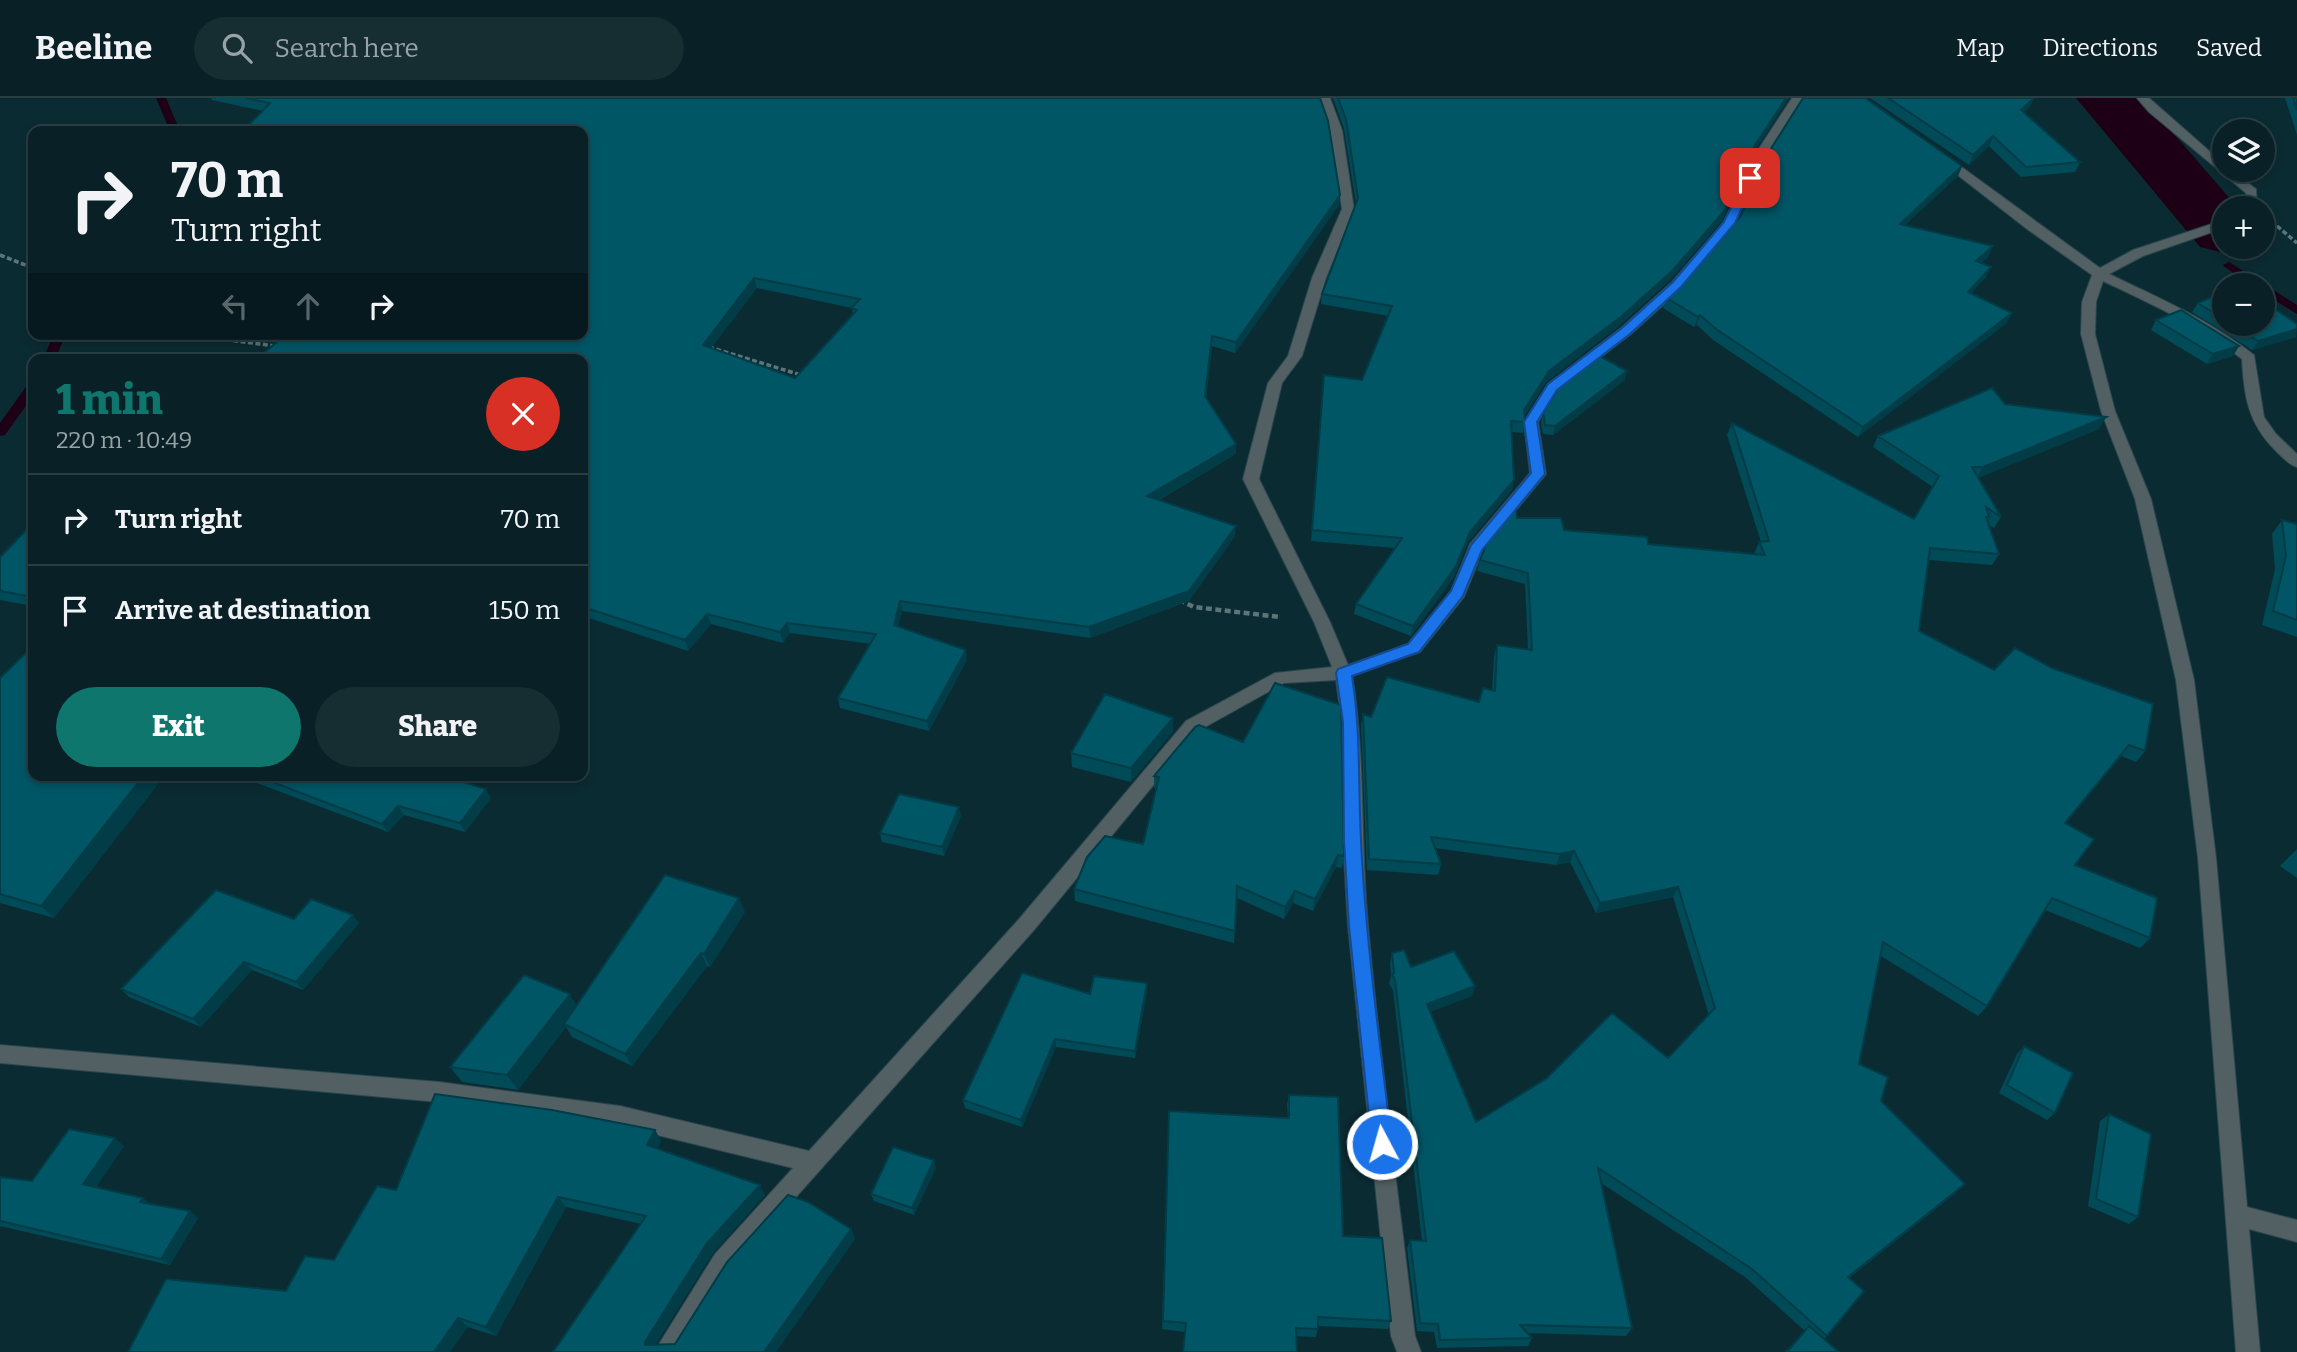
<!DOCTYPE html>
<html lang="en">
<head>
<meta charset="utf-8">
<style>
  body { margin:0; font-family:Bitter,serif; background:#162d32; color:#f1f3f6; height:100vh; display:flex; flex-direction:column; font-size:26px; white-space:nowrap }
  * { box-sizing:border-box; margin:0 }
  p { font-size:23px; color:#98a3a7 }
  .icon { flex:none; width:38px; height:38px; fill:none; stroke:currentColor; stroke-width:2; stroke-linecap:round; stroke-linejoin:round }
  .map { position:relative; flex:1; overflow:hidden }
  .drawer { position:absolute; left:28px; top:256px; width:560px; height:427px; display:flex; flex-direction:column; background:#082026; border-radius:14px; box-shadow:0 4px 10px #0003,0 0 0 2px #293e43 }
  .drawer>* { flex:none }
  .top-card { position:absolute; left:28px; top:28px; width:560px; height:214px; border-radius:14px; box-shadow:0 4px 10px #0003,0 0 0 2px #293e43; background:#082026; color:#f1f3f6; overflow:hidden }
  .tools { position:absolute; left:2212px; top:21px; display:grid; gap:14px }
  .tools a { display:grid; place-items:center; width:63px; height:63px; border-radius:50%; background:#082026; box-shadow:0 4px 10px #0003,0 0 0 2px #293e43; font-size:35px }
  .pin { position:absolute; display:grid; place-items:center; width:60px; height:60px; color:#fff; margin:-30px; border-radius:14px; box-shadow:0 4px 10px #0006 }
  .me { position:absolute; width:77px; margin:-38px; rotate:354deg; stroke-linejoin:round; filter:drop-shadow(0 0 5px #0008) }
  .turn { display:flex; align-items:center; gap:24px; height:147px; padding:0 28px; font-size:32px }
  .turn .icon { width:91px; height:91px; stroke-width:2.5 }
  .turn b { display:block; font-size:49px; line-height:60px }
  .lanes { display:flex; align-items:center; height:66px; padding:0 28px; background:#0003; justify-content:center; gap:35px; direction:ltr }
  .lanes .off { opacity:.35 }
  .round { display:grid; place-items:center; flex:none; width:74px; height:74px; border-radius:37px; background:#162d32 }
  .head { display:flex; align-items:center; justify-content:space-between; height:119px; padding:0 28px }
  h1 { font-size:42px; font-weight:800; line-height:52px; color:#0f766e }
  .cta { display:flex; gap:14px; margin-top:auto; padding:14px 28px }
  .cta a { flex:1; height:80px; border-radius:42px; background:#0f766e; color:#fff; font-size:28px; font-weight:800; line-height:80px; text-align:center }
  .cta a+a { background:#162d32; color:#f1f3f6 }
  ul { padding:0; list-style:none }
  li { display:flex; align-items:center; gap:21px; height:91px; padding:0 28px; border-top:2px solid #293e43 }
  li div { flex:1 }
  li b { display:block; font-size:26px }
  li em { font-style:normal }
  header { display:flex; align-items:center; gap:42px; box-sizing:border-box; height:98px; padding:0 35px; background:#082026; border-bottom:2px solid #293e43 }
  header strong { font-size:33px }
  nav { display:flex; gap:38px; margin-inline-start:auto; font-size:24px }
  .search { width:490px; height:63px; background:#162d32; display:flex; align-items:center; gap:18px; box-sizing:border-box; padding:0 24px; border-radius:38px; color:#98a3a7; font-size:26px }
  .map>svg:first-child { display:block }
  .lines { fill:none; stroke-linecap:round; stroke-linejoin:round }
  .stream { fill:#1e0016; fill-rule:evenodd }
  .river { fill:#1e0016; fill-rule:evenodd }
  .minor-casing { stroke:#2a474e; stroke-width:2 }
  .path-far1 { stroke:#5b757b; stroke-width:3.5; stroke-dasharray:5 2.5; stroke-linecap:butt }
  .path { stroke:#5b757b; stroke-width:4.5; stroke-dasharray:6 3.5; stroke-linecap:butt }
  .minor { fill:#526063; fill-rule:evenodd }
  .wall { fill:#014a58; fill-rule:evenodd }
  .shaded-wall { fill:#013c47 }
  .building { fill:#015666; stroke:#013c47; stroke-width:2; fill-rule:evenodd }
  .route { fill:#1a73e8; stroke:#114b97; stroke-width:2 }
</style>
</head>
<body>
<header>
<strong>Beeline</strong>
<div class="search"><svg class="icon" aria-label="search" viewBox="0 0 24 24"><circle cx="10" cy="10" r="6"/><path d="M15 15l6 6"/></svg>Search here</div>
<nav><a>Map</a><a>Directions</a><a>Saved</a></nav>
</header>
<div class="map">
<svg width="2297" height="1254" viewBox="0 0 2297 1254">
  <rect width="100%" height="100%" fill="#0b2b32"/>
  <g class="lines">
    <path class="stream" d="M156 0H166L180 33H170Z
      M2229 164 2297 207V216L2263 195V187H2251L2225 169 2223 167Z
      M54 236H66L55 261H43Z
      M33 285V298L5 337 0 338V325L28 286Z"/>
    <path class="river" d="M2076 0H2139L2181 44 2238 110H2224V149H2248L2224 155 2200 149Z"/>
    <g class="minor-casing">
      <path id="minor" d="M1318 0H1330L1342 32 1354 111 1326 180 1302 258 1282 285 1259 381 1330 524 1348 567 1408 546 1451 493 1470 446 1530 375 1524 324 1548 286 1621 230 1672 184 1724 124 1754 58 1792 0H1804L1766 58 1734 128 1682 190 1631 236 1558 292 1538 324 1546 376 1483 452 1464 499 1420 554 1352 578C1366 660 1360 744 1368 827 1380 964 1399 1101 1415 1238L1421 1254H1397L1391 1238 1348 828 1343 742 1342 624 1336 582 1284 585 1198 633 1034 832 731 1172 680 1254H654L715 1156 793 1070 620 1028 439 1004 0 965V947L439 984 620 1008 809 1053 1020 820 1186 623 1275 575 1332 569 1314 524 1243 381 1268 285 1288 258 1312 180 1342 111 1330 32Z
        M2137 0H2149L2224 66V72H2231L2256 91 2257 110H2244L2246 95 2149 14Z
        M1941 54 2100 170 2133 152 2224 122V130L2143 158 2109 176C2159 200 2210 222 2254 257L2264 319 2276 336 2297 356V369C2288 366 2282 359 2275 352 2248 325 2244 298 2242 261 2200 228 2151 206 2103 183L2096 204 2095 236 2115 313 2151 401 2194 582 2216 760 2247 1109 2297 1122V1144L2249 1131 2260 1254H2236L2198 760 2176 582 2135 401 2101 313 2081 236 2082 204 2092 177 2027 131 1937 61 1935 58Z"/>
    </g>
    <path class="path-far1" d="M2277 128 2297 145
      M0 157 33 170
      M181 236 276 248
      M709 249 801 277"/>
    <path class="path" d="M1179 502 1194 509 1280 519"/>
    <use href="#minor" class="minor"/>
  </g>
  <path class="wall" d="M211 0H1320L1340 97 1339 107 1235 255 1212 248 1206 300 1236 346V356L1159 402 1235 438 1189 503 1090 540 902 513 898 528 967 562 929 633 840 610 838 600 871 546 790 535 783 545 711 526 688 553 583 518V261L248 236H583L263 13 212 2ZM757 190 852 210 853 217 795 280 711 250Z
    M1333 0H1789L1752 57 1722 123 1670 182 1619 228 1546 284 1525 318V324L1523 335 1511 334 1514 382 1512 392 1468 444 1454 479 1411 538 1354 516 1356 506 1395 450 1311 443 1324 277 1362 282 1388 218 1321 206 1322 196 1356 106 1344 31Z
    M1870 0H2034L2029 10 2024 15 2080 64 2075 74 2021 79 1989 48 1969 67Z
    M2285 0H2297V37Z
    M1962 68 1958 78 1905 127 1993 148 1988 159 1981 165 1986 179 1971 195 2007 225 1858 339 1713 242 1697 227 1694 229 1663 210 1667 200 1687 181 1740 119Z
    M2224 194V226H2263L2296 239 2252 252 2192 214 2198 205Z
    M2156 222 2239 248 2233 258 2207 266 2151 232Z
    M1625 282 1553 337 1543 336 1541 325 1543 315Z
    M2005 306 2106 319 2099 331 1978 380 2001 419 1994 430 1989 427 1999 456 1992 467 1929 462 1919 533 2145 653 2136 664 2121 658 2065 725 2075 767 2150 840 2140 850 2045 812 1987 908 1978 918 1881 858 1859 966 1881 1003 1956 1095 1849 1180 1827 1238 1824 1241 1839 1254H1785L1805 1233 1745 1179 1601 1085 1632 1230 1626 1238 1528 1235 1532 1240 1528 1248 1437 1250 1434 1234 1417 1233 1407 1150 1410 1142 1422 1143 1393 892 1389 886 1391 878 1390 865 1392 855 1411 869 1472 898 1430 914 1476 1024 1668 960 1709 917 1673 799 1596 815 1570 764 1556 767 1435 750 1441 766 1438 777 1367 772 1361 627 1363 616 1371 619 1479 604 1492 592 1494 558 1497 547 1528 551 1525 486 1477 473 1480 462 1517 420 1564 432 1648 446 1754 456 1759 444H1761L1727 337 1732 325 1914 421 1933 389 1873 349 1878 338Z
    M2282 422 2297 426V539L2262 527 2275 471 2272 436Z
    M33 425V508L0 502V459Z
    M0 580 33 677H165L54 820 0 805Z
    M1195 629 1344 758 1342 770 1336 769 1313 813 1293 805 1284 821 1237 800 1234 845 1075 803 1074 791 1143 746 1156 691 1154 690V678Z
    M1173 634 1131 684 1072 669 1071 655Z
    M249 677H451L449 680 491 700 465 734 404 717 388 734 254 684Z
    M961 718 944 758 882 744 880 735Z
    M2297 751V780L2280 768Z
    M745 814 710 869 707 868 632 968 572 939 566 929 518 992 462 984 450 969 577 907Z
    M294 821 359 825 303 892 252 872 201 929 129 899 121 891Z
    M1147 885V893L1135 960 1056 949 1022 1029 965 1010 963 1002 1090 896Z
    M2024 948 2055 1015 2047 1022 1999 995 2017 956Z
    M1289 997 1343 1138 1391 1223 1388 1231 1318 1228 1316 1239 1185 1234 1162 1231 1169 1013 1288 1020 1287 1007Z
    M2109 1016 2138 1119 2129 1126 2088 1108 2100 1023Z
    M655 1032 661 1043 657 1051 765 1097 713 1155 655 1247 675 1246 851 1131 855 1141 776 1254H553L641 1126 566 1109 496 1238 468 1229 286 1193 334 1162 396 1092Z
    M124 1048 96 1089 143 1100 150 1106 190 1113 198 1120 170 1167 0 1128V1079L32 1083Z
    M936 1070 914 1117 874 1103 871 1096Z"/>
  <path class="shaded-wall" d="M1786 0H1789L1752 57 1722 123 1670 182 1619 228 1546 284 1522 323 1524 312 1549 273 1755 47Z
    M2034 0 2029 10 2017 22 2021 12Z
    M1993 38 1989 48 1969 67 1973 57Z
    M1962 68 1958 78 1895 136 1900 126Z
    M1340 97 1339 107 1235 255 1236 244Z
    M1993 148 1988 159 1971 173 1976 163Z
    M1991 169 1986 179 1963 204 1968 194Z
    M754 180 757 190 705 258 703 247Z
    M2012 215 2007 225 1858 339 1863 329Z
    M1700 217 1697 227 1694 229 1698 219Z
    M2297 231 2296 239 2252 252 2258 243Z
    M1212 238V248L1205 309V298Z
    M2239 248 2233 258 2207 266 2213 256Z
    M1627 273 1625 282 1553 337 1555 328Z
    M2106 319 2099 331 1976 381 1983 369Z
    M1236 346V356L1147 408V398Z
    M1514 382 1512 392 1468 444 1454 479 1411 538 1413 528 1470 434Z
    M1236 428 1235 438 1189 503 1090 540 1089 529Z
    M900 503 902 513 896 537 894 527Z
    M707 516 711 526 688 553 685 542Z
    M787 525 790 535 783 545 780 534Z
    M966 552 967 562 929 633 927 623Z
    M1173 620V634L1131 684V670Z
    M144 677H165L54 820 41 808Z
    M486 691 491 700 465 734 460 725Z
    M398 708 404 717 388 734 382 726Z
    M959 709 961 718 944 758 942 749Z
    M1574 753 1570 764 1556 767 1560 756Z
    M1338 757 1336 769 1313 813 1315 801Z
    M1678 789 1673 799 1596 815 1600 805Z
    M1295 793 1293 805 1284 821 1285 809Z
    M739 800 745 814 710 869 704 856Z
    M353 817 359 825 303 892 296 884Z
    M701 855 707 868 632 968 625 956Z
    M244 864 252 872 201 929 193 921Z
    M1147 885V893L1135 960V953Z
    M1475 888 1472 898 1424 916 1427 906Z
    M570 896 579 912 564 926 566 929 518 992 507 977Z
    M1055 941 1056 949 1022 1029 1021 1022Z
    M655 1032 661 1043 654 1058 647 1047Z
    M115 1040 124 1048 93 1093 83 1086Z
    M934 1062 936 1070 914 1117 912 1110Z
    M1965 1086 1956 1095 1839 1187 1848 1179Z
    M760 1087 765 1097 713 1155 652 1253 645 1247V1244L707 1145Z
    M558 1099 566 1109 496 1238 486 1229Z
    M143 1100 152 1107 140 1104Z
    M190 1113 198 1120 170 1167 161 1161Z
    M851 1131 855 1141 776 1254H764Z
    M458 1220 468 1229 450 1254H434Z"/>
  <path class="building" d="M246 0H1320L1328 23 1340 97 1236 244 1212 238 1205 298 1236 346 1147 398 1236 428 1189 493 1089 529 900 503 894 527 966 552 927 623 838 600 876 536 787 525 780 534 707 516 685 542 583 509V261H257L286 236H583V33H243L270 5ZM754 180 860 201 851 210 857 212 795 280 703 247Z
    M1338 0H1786L1755 47 1725 112 1673 172 1622 218 1549 273 1524 312 1525 324 1511 323 1514 382 1470 434 1456 468 1413 528 1356 506 1402 440 1312 432 1324 277 1362 282 1392 208 1322 196 1358 100 1346 21Z
    M1803 0H1865L1962 68 1900 126 1993 148 1976 163 1991 169 1968 194 2012 215 1863 329 1716 231 1700 217 1698 219 1667 200 1687 181 1740 119 1772 49Z
    M1888 0H2034L2021 12 2080 64 2026 69 1993 38 1973 57Z
    M2293 0H2297V12Z
    M2224 194V221L2198 205Z
    M2263 203 2297 226V231L2258 243 2231 226H2263Z
    M2181 212 2239 248 2213 256 2156 222Z
    M1598 257 1627 273 1555 328 1545 327 1543 315 1562 284Z
    M1992 290 2005 306 2106 319 1983 369H1972L2001 419 1986 409 1989 419H1986L1999 456 1930 450 1919 533 1994 572 2015 550 2052 570 2153 606 2145 653 2129 647 2065 725 2094 741 2075 767 2157 800 2150 840 2052 800 1987 908 1883 844 1859 966 1888 979 1881 1003 1965 1086 1848 1179 1864 1193 1827 1238 1752 1171 1598 1070 1632 1230 1520 1227 1532 1240 1440 1242 1438 1226 1420 1225 1410 1142 1426 1143 1395 882 1392 876 1394 875 1392 855 1404 852 1411 869 1454 853 1475 888 1427 906 1476 1024 1547 980 1612 915 1668 960 1715 910 1678 789 1600 805 1574 753 1560 756 1431 739 1441 766 1369 761 1363 616 1371 619 1387 579 1479 604 1483 590 1495 593 1497 547 1532 552 1528 475 1480 462 1488 442 1516 408 1517 420H1561L1564 432 1647 439 1648 446 1765 457 1759 444 1769 443 1732 325 1914 421 1939 378 1878 338Z
    M2282 422 2297 426V522L2273 513 2286 458Z
    M33 425V499L0 493V459Z
    M33 548V677H144L41 808 0 796V580Z
    M1275 585 1341 607 1344 758 1338 757 1315 801 1295 793 1285 809 1237 788 1235 833 1074 791 1087 759 1105 738 1143 746 1159 679 1154 678 1195 629 1199 627 1243 644Z
    M1105 596 1173 620 1131 670 1071 655Z
    M254 677H440L486 691 460 725 398 708 382 726Z
    M899 696 959 709 942 749 880 735Z
    M665 777 739 800 704 856 701 855 625 956 564 926Z
    M216 792 294 821 311 801 353 817 296 884 244 864 193 921 121 891Z
    M1022 875 1090 896 1094 878 1147 885 1135 953 1055 941 1021 1022 963 1002Z
    M524 877 570 896 507 977 450 969Z
    M2024 948 2073 975 2055 1015 2007 987Z
    M435 996 552 1012 655 1032 647 1047 760 1087 707 1145 645 1244V1247L675 1246 727 1164 788 1097 808 1104 851 1131 764 1254H553L646 1118 558 1099 486 1229 458 1220 434 1254H128L166 1181 286 1193 305 1158 334 1162 377 1088 396 1092Z
    M1289 997 1338 999 1343 1138 1382 1140 1391 1223 1318 1219V1231L1296 1230 1297 1254H1183L1186 1225 1163 1223 1169 1013 1289 1020Z
    M2109 1016 2151 1036 2138 1119 2096 1101Z
    M69 1031 115 1040 83 1086 143 1100 140 1104 190 1113 161 1161 0 1123V1079L32 1083Z
    M893 1049 934 1062 912 1110 871 1096Z
    M1809 1228 1839 1254H1787Z"/>
  <path class="route" d="M1746 78 1756 80 1735 125 1681 189 1630 236 1557 292 1537 324 1545 376 1482 452 1463 498 1419 554 1352 578C1361 635 1358 686 1361 743 1366 845 1380 946 1392 1046L1389 1053 1382 1056 1375 1053 1372 1046 1349 828 1344 742 1343 624 1336 575 1338 571 1408 546 1451 493 1471 447 1531 375 1524 324 1548 286 1622 230 1673 184 1724 124Z"/>
</svg>
<div class="tools">
<a><svg class="icon" aria-label="layers" viewBox="0 0 24 24"><path d="M12 4l9 5-9 5-9-5zM3 14l9 5 9-5"/></svg></a>
<a>+</a>
<a>−</a>
</div>
<div class="pin" style="left:1750px;top:80px;background:#d93025"><svg class="icon" aria-label="arrive" viewBox="0 0 24 24"><path d="M6 21V4h12l-3 4 3 4H6"/></svg></div>
<svg class="me" style="left:1382px;top:1046px" viewBox="-20 -20 40 40"><circle r="17" fill="#1a73e8" stroke="#fff" stroke-width="3"/><path d="M0-11L8 9 0 5-8 9z" fill="#fff"/></svg>
<div class="top-card">
<div class="turn"><svg class="icon" aria-label="right" viewBox="0 0 24 24"><path d="M7 20v-9h11M14 6l5 5-5 5"/></svg><div><b>70 m</b>Turn right</div></div>
<div class="lanes"><svg class="icon off" aria-label="left" viewBox="0 0 24 24"><path d="M17 20v-9H6M10 6l-5 5 5 5"/></svg><svg class="icon off" aria-label="ahead" viewBox="0 0 24 24"><path d="M12 20V5M6 11l6-6 6 6"/></svg><svg class="icon" aria-label="right" viewBox="0 0 24 24"><path d="M7 20v-9h11M14 6l5 5-5 5"/></svg></div>
</div>
<section class="drawer">
<div class="head"><div><h1>1 min</h1><p>220 m · 10:49</p></div><a class="round" style="background:#d93025;color:#fff"><svg class="icon" aria-label="close" viewBox="0 0 24 24"><path d="M6 6l12 12M18 6L6 18"/></svg></a></div>
<ul>
<li><svg class="icon" aria-label="right" viewBox="0 0 24 24"><path d="M7 20v-9h11M14 6l5 5-5 5"/></svg><div><b>Turn right</b></div><em>70 m</em></li>
<li><svg class="icon" aria-label="arrive" viewBox="0 0 24 24"><path d="M6 21V4h12l-3 4 3 4H6"/></svg><div><b>Arrive at destination</b></div><em>150 m</em></li>
</ul>
<div class="cta"><a>Exit</a><a>Share</a></div>
</section>
</div>
</body>
</html>
